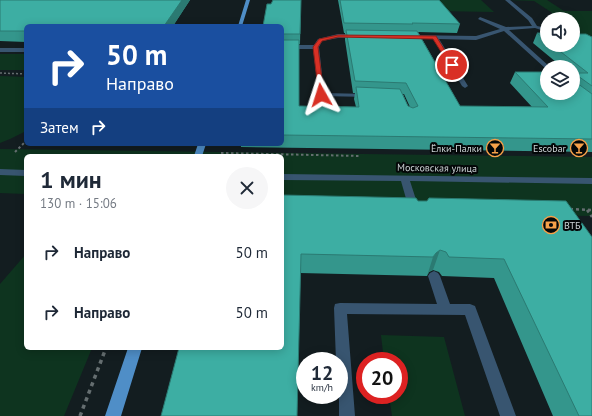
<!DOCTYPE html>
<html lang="ru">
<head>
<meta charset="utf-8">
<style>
  body { margin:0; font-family:"PT Sans",sans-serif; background:#f6f6f7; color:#1f2937; height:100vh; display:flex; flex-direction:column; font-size:15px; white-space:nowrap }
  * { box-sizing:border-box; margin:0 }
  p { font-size:13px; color:#747a83 }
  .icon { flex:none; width:22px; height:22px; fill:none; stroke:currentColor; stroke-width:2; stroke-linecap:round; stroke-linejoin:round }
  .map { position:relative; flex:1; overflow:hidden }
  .drawer { position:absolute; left:24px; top:154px; width:260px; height:196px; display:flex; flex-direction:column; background:#fff; border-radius:6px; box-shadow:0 2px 10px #0003 }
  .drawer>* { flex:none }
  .guide { position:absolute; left:24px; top:24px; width:260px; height:122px; border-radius:6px; box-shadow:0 2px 10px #0003; background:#1a4fa0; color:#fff; overflow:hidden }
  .buttons { position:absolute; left:540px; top:12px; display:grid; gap:8px }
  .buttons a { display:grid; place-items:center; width:40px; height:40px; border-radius:50%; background:#fff; box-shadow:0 2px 10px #0003; font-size:20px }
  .speed { position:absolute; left:296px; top:352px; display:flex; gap:8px; font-size:20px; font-weight:700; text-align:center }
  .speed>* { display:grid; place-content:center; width:52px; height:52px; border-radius:50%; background:#fff; box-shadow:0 2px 10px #0003; line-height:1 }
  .speed small { font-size:10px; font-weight:400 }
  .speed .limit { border:6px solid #d22; background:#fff; color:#111 }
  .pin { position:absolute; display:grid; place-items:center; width:34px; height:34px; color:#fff; margin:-17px; border:2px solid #fff; border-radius:50%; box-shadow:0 1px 4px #0007 }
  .me { position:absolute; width:44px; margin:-22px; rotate:354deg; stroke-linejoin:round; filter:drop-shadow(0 0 3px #0008) }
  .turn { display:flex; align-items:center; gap:14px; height:84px; padding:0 16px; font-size:18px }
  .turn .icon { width:52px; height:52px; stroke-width:2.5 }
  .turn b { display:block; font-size:28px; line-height:34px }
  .then { display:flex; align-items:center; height:38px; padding:0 16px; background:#0003; gap:8px; font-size:15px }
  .round { display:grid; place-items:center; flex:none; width:42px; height:42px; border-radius:21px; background:#f6f6f7 }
  .head { display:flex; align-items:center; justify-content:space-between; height:68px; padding:0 16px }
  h1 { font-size:24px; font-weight:700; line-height:30px }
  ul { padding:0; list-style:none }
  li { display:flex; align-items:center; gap:12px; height:60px; padding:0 16px }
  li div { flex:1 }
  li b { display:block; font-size:15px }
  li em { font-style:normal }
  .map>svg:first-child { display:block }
  .green { fill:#0e341f }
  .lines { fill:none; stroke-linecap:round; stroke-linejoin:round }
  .path-far3 { stroke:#656e70; stroke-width:1.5; stroke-dasharray:2 2; stroke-linecap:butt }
  .path-far2 { stroke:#656e70; stroke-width:2; stroke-dasharray:2.5 2.5; stroke-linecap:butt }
  .path-far1 { stroke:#656e70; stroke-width:2.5; stroke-dasharray:3 3; stroke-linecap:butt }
  .path { stroke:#656e70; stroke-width:3.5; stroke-dasharray:4 4; stroke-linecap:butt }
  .minor { fill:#385570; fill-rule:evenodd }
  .major { fill:#4f8ec7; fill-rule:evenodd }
  .wall { fill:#34968c; fill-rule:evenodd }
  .shaded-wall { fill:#2b7a72 }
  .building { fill:#3daea3; stroke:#2b7a72 }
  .route { fill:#d93025; stroke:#8d1f18 }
  .labels { text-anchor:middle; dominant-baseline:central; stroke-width:4; stroke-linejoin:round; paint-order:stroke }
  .poi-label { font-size:10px; fill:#ccd3d5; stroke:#040708; text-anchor:end }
  .street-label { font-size:10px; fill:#ccd3d5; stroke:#040708 }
</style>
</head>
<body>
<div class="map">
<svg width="592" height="416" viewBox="0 0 592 416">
  <rect width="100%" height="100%" fill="#131d20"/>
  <path class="green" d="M428 0H481L494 12 436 11Z
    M508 0H547L564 11H592V36L573 32V19H555L551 12 534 1Z
    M0 54H26V70H0Z
    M0 76 26 77V131L10 139 0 143Z
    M0 149 592 157V216L282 211V156H26V194L0 193Z
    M26 254V348H92L64 416H0V284Z
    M381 335 444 337 465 416H392L389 395H399V361H384Z"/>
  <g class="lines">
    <path class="path-far3" d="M0 73 26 74"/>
    <path class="path-far2" d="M15 152 26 141
      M221 153 360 156"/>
    <path class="path-far1" d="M570 209 592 210
      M587 210 592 217"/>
    <path class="path" d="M80 416 106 348"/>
    <path class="minor" d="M505 0H510L532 18 537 26 547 28V32L535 28 509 30 550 67 545 68 504 31 476 40 439 39 468 86 465 88 462 86 434 39H408L405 37 408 35 476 36 500 29 478 19 480 17 506 27 532 26 528 20Z
      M338 34H358L361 36 358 38H338L322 41 319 47 324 93 368 94 371 96 370 97 319 96 313 49H282V45H314L318 39Z
      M0 48H26V52H0Z
      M0 169 26 170V176L0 175Z
      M282 174 592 178V184L410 181 419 209 414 212 409 209 401 181 282 180Z
      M434 271 438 273 440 276 450 304H470L475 306 516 416H500L465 315 347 314 355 416H339V361H336L334 308 335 304 340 303 437 304 428 276 430 273Z"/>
    <path class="major" d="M246 0H250L242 26H238Z
      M198 144H206L202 156H194Z
      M128 348H142L121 416H105Z"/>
  </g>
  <path class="wall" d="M0 0H190L173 26H26V42L0 41Z
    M301 0 300 44H299V106L356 107 354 99 355 93H353L345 40V33H344L338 0H439L460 24 457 33 418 32 460 106 532 107 510 83 515 72 573 93V67H562L533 43 537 33H547V45H573L592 37V152L241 147V144H282V26L271 4ZM403 94H404L410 107 408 106Z
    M110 144H151L150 146H111Z
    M282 195 418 201H566L592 416H553L494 278 442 276 439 272 433 270 429 272 427 276 300 273Z"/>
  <path class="shaded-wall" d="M182 0H190L173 26H164Z
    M440 250 433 270 429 272 427 276 433 257 436 253Z"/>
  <path class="building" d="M0 0H182L164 26H26V31H0Z
    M273 0H301L300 34H282V26H263L267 4H271Z
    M340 0H439L460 24 412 23 413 24 344 23Z
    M346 30 417 31 460 106 548 107 515 72H547V93H573V73H588L552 45H573V34H586L592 37V86L578 76 577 83 592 94V139L282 135V40H299V106L359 107 356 87 400 89 408 106 413 108 418 106 406 83 355 81Z
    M537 33H547V41Z
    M282 195 416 198 418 201H427L429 198 566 201 592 237V416H579L504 259 449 257 446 252 440 250 436 253 433 257 301 254 297 416H161L179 348H282Z"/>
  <path class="route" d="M338 35 436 36 454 65 450 66 433 39 338 37 322 41 318 47 324 95 319 97 313 47 319 39Z"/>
  <defs>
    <g id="bar-ring" transform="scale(0.9)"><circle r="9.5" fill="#040708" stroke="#f7a149" stroke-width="1.5"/><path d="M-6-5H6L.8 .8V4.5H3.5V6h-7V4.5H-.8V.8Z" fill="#f7a149"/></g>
    <g id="bank-ring" transform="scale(0.9)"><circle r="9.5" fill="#040708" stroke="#f7a149" stroke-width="1.5"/><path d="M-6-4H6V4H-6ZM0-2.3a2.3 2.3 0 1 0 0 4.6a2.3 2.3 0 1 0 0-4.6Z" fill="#f7a149"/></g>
  </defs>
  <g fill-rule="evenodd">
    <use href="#bar-ring" x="495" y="148"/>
    <use href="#bar-ring" x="579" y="148"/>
    <use href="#bank-ring" x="551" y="225"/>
  </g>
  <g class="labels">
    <g class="poi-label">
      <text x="482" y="148">Ёлки-Палки</text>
      <text x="566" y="148">Escobar</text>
      <text x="564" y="225" text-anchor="start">ВТБ</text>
    </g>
    <g class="street-label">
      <text transform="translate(437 168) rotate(1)">Московская улица</text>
    </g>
  </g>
</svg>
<div class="buttons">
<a><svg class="icon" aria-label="sound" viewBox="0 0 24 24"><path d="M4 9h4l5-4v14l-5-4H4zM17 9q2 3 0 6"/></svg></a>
<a><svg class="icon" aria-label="layers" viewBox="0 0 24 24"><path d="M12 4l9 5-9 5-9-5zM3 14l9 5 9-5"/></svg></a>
</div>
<div class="speed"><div>12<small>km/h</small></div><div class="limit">20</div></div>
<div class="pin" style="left:452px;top:65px;background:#d93025"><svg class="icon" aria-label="arrive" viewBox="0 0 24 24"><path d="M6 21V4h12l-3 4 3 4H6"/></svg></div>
<svg class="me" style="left:321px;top:95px" viewBox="-20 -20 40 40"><path d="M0-17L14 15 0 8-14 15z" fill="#d93025" stroke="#fff" stroke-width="4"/></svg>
<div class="guide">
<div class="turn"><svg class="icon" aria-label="right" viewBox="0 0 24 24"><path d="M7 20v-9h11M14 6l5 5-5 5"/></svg><div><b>50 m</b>Направо</div></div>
<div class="then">Затем<svg class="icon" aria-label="right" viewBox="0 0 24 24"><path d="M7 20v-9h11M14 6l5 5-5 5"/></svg></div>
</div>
<section class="drawer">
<div class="head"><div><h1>1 мин</h1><p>130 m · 15:06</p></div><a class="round"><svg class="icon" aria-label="close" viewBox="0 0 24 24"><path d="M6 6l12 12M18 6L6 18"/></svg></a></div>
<ul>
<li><svg class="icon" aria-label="right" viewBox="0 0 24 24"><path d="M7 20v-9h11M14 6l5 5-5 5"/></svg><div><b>Направо</b></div><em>50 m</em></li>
<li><svg class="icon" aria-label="right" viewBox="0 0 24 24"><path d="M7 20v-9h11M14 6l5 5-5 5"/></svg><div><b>Направо</b></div><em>50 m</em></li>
</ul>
</section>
</div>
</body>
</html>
